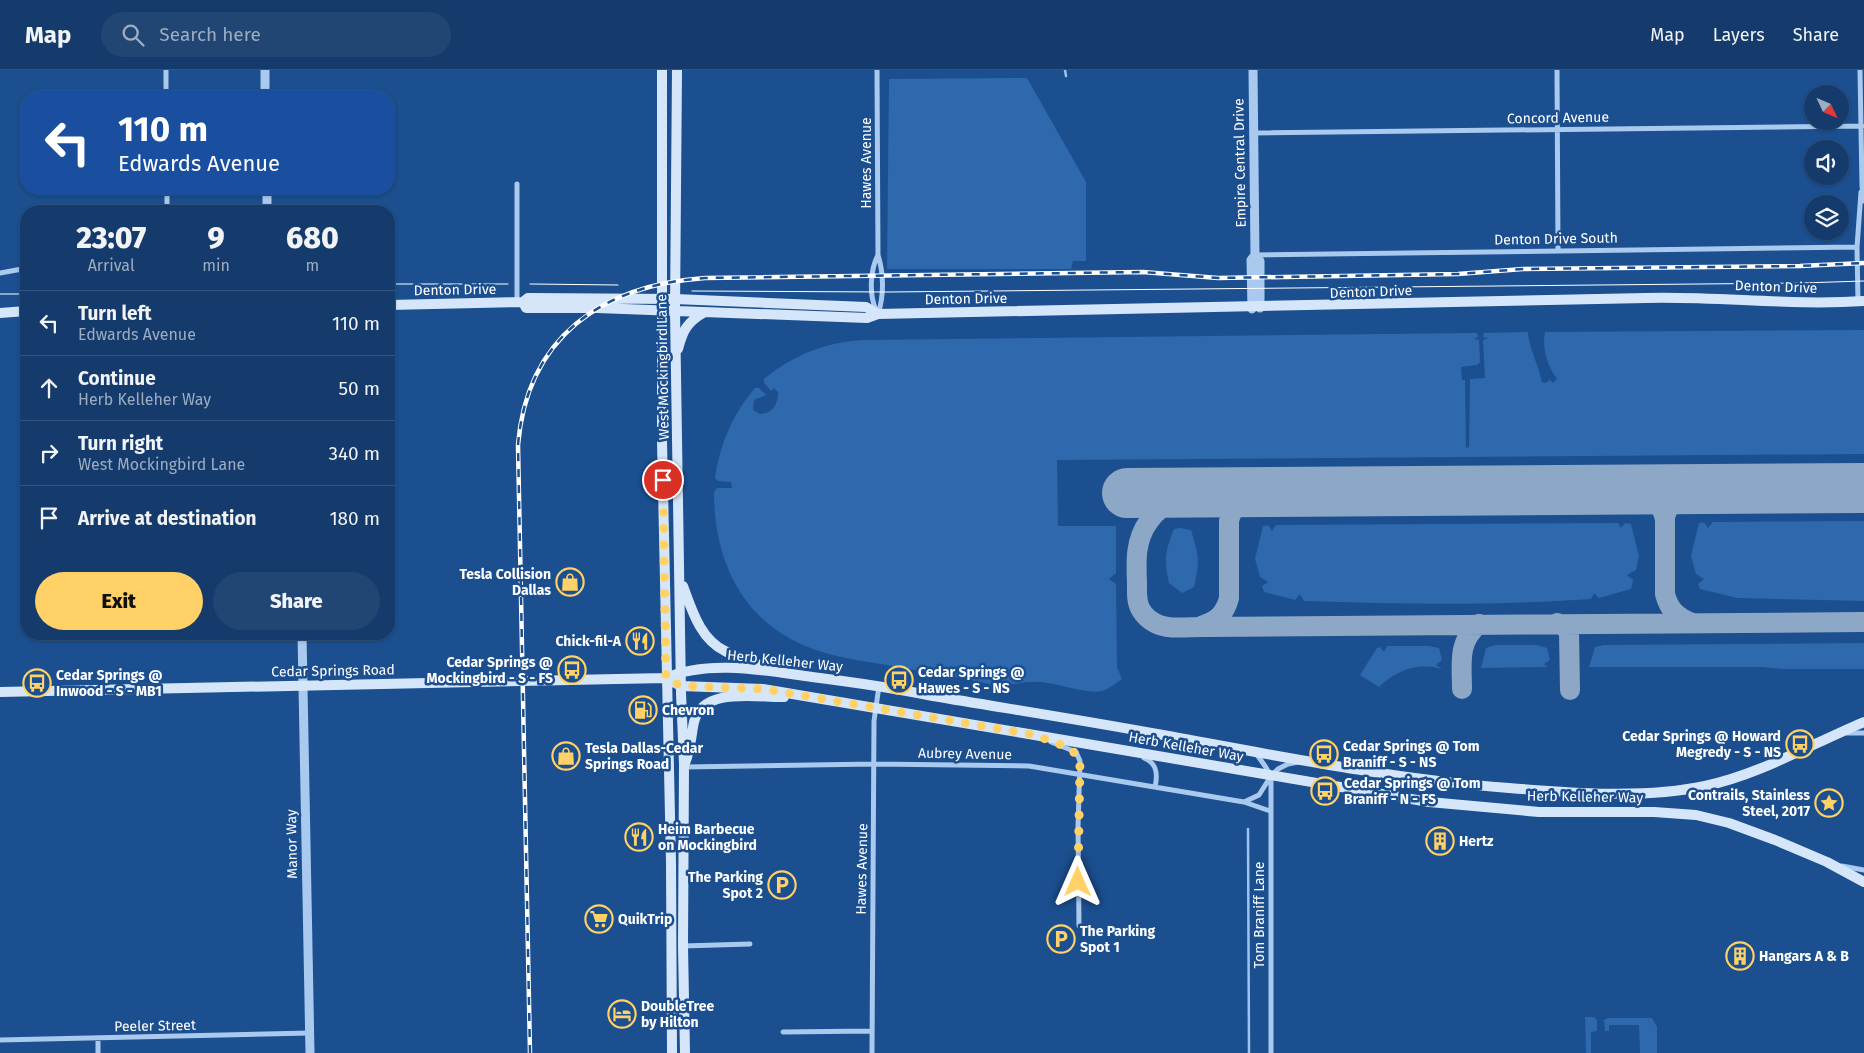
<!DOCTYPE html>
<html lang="en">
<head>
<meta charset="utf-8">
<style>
  body { margin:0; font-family:"Fira Sans",sans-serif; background:#214673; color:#f1f3f6; height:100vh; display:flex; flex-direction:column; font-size:19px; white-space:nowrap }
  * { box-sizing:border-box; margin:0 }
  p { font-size:16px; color:#9dadc1 }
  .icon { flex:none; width:28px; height:28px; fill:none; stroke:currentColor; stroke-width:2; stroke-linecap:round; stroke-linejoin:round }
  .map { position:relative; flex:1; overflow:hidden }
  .sheet { position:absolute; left:20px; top:135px; width:375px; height:435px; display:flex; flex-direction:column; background:#143b6b; border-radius:20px; box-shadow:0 1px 4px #0004,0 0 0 1px #33557e }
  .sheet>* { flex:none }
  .banner { position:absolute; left:20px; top:20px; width:375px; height:105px; border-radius:20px; box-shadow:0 1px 4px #0004,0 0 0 1px #33557e; background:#1a4fa0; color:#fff; overflow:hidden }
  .needle { width:32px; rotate:134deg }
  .fabs { position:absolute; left:1804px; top:15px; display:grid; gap:10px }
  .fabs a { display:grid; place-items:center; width:45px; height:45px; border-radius:50%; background:#143b6b; box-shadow:0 1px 4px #0004,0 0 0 1px #33557e; font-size:25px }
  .pin { position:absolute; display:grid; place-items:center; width:42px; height:42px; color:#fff; margin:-21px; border:2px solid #fff; border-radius:50%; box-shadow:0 1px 5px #0007 }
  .me { position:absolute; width:55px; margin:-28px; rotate:0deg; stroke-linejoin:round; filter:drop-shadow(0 0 4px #0008) }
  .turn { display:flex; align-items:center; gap:18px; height:105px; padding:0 15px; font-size:22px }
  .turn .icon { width:65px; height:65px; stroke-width:2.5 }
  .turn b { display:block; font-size:35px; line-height:42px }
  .eta { display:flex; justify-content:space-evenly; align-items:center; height:85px; text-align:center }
  .eta b { font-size:30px; font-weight:800; line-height:35px }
  .action { display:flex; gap:10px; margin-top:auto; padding:10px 15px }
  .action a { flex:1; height:58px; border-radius:30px; background:#ffd166; color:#111; font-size:20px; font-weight:800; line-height:58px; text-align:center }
  .action a+a { background:#214673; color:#f1f3f6 }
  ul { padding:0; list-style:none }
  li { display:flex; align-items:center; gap:15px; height:65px; padding:0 15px; border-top:1px solid #33557e }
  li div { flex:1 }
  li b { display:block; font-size:19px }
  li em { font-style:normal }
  header { display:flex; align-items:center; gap:30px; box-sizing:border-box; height:70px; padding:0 25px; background:#143b6b; border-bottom:1px solid #33557e }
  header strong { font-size:24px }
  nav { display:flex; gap:28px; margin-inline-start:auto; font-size:18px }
  .search { width:350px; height:45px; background:#214673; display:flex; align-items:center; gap:12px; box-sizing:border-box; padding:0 18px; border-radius:28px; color:#9dadc1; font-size:19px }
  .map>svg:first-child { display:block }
  .green { fill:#2e69ad }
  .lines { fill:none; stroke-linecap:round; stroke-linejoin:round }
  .stream { stroke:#9cc4f0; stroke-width:2.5 }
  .taxiway { stroke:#8da7c7; stroke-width:20 }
  .runway { stroke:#8da7c7; stroke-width:50 }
  .minor { stroke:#a9c9ee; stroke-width:5 }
  .tertiary { stroke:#a9c9ee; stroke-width:9 }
  .secondary { stroke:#d6e6fa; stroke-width:10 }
  .tram { stroke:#fff; stroke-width:1 }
  .rail-casing { stroke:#fff; stroke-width:4.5 }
  .rail { stroke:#1b4f8f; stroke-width:2.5; stroke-dasharray:8; stroke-linecap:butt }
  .route { stroke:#ffd166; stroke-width:9; stroke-dasharray:0 16.2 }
  .labels { text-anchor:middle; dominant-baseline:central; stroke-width:5; stroke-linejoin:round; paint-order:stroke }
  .street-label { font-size:14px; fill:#fff; stroke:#1b4f8f }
  .poi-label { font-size:14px; font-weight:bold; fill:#fff; stroke:#1b4f8f; text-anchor:start }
</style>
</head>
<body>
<header>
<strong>Map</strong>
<div class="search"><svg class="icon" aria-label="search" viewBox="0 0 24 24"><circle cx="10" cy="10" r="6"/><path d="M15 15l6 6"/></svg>Search here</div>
<nav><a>Map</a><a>Layers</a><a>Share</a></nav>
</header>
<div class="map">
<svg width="1864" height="983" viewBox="0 0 1864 983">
  <rect width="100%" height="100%" fill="#1b4f8f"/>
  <path class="green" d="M1027 8 1086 112V191H1073L1071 199H887L889 9Z
    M1864 260V384L1057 390 1058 456H1116V503L1109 509 1116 514 1117 597 1122 609C1116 613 1109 619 1102 621 1089 625 1054 612 1039 612 1025 611 1011 616 997 615 987 614 977 611 967 609 946 606 925 602 904 598 877 593 848 590 822 582 747 559 714 497 714 422L717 418H732L731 412 718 411 715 408C720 374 732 345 755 318H759L766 325 754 330 753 340 760 344C773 343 778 335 778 322L774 318 771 321 764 313V309C793 285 826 272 864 270L1477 263 1478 267 1474 269 1479 270 1480 292 1477 295 1461 297 1462 310H1465L1466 378 1469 377 1470 309 1485 308 1483 270 1488 268 1483 267 1484 263 1528 262C1528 275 1539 296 1542 312L1545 313 1550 310 1553 313 1557 309C1547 295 1542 279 1545 262Z
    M1864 451V531L1737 528 1700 519 1698 514 1704 509 1696 504 1691 486 1699 453 1704 452 1708 458 1713 452Z
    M1618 453 1621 458 1625 453 1631 454 1639 486 1636 500 1627 505 1633 510 1631 519 1599 528 1594 523 1591 529C1495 536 1400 534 1304 531L1300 524 1295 530 1264 522 1262 516 1268 512 1260 507 1255 489 1263 456 1268 455 1272 461 1276 455Z
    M1180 458 1191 460C1199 487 1200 490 1194 517L1182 523 1169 513C1164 491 1165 480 1174 459Z
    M1864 573V599H1784L1762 597H1589L1595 577 1604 575Z
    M1496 575H1537L1547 578 1550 590 1544 594 1548 597 1481 598 1486 578Z
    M1387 576H1429L1439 578 1442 590 1436 595 1442 599C1419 592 1396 600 1379 617L1360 605 1377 578 1380 577 1384 582Z
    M1585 947H1594L1597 950V961L1591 962V983H1586Z
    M1608 948H1652L1657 957V983H1640L1639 955H1609V961H1605L1604 950Z"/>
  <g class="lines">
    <path class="stream" d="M1065 0 1066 6
      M1248 759 1249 983"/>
    <path class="taxiway" d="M1690 419C1678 425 1669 434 1665 446V524C1669 540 1677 547 1692 553
      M1635 420C1651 423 1662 433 1665 450
      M1193 423C1176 428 1159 436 1149 451 1135 470 1136 491 1137 513 1137 522 1136 532 1141 540 1144 545 1149 550 1155 553 1169 561 1192 556 1208 557L1864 552
      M1557 553 1564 556 1569 562 1570 620
      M1201 556C1217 551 1225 544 1229 528V451C1233 432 1247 425 1266 422
      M1462 619C1462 594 1457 572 1479 554"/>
    <path class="runway" d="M1127 423 1864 418"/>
    <path class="minor" d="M166 0V26
      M877 0 878 185C884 204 884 226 878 244
      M1557 0 1558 180
      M1860 0 1862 116 1864 131
      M1254 63 1862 56
      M517 114V233
      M167 119V141
      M1255 185 1857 177
      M0 203 22 199 26 200
      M1858 231 1857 177 1861 122
      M876 240C869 225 870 200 878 185
      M1847 663H1864
      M1051 672 1076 682 1080 691 1078 757 1079 856
      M1255 682 1265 696 1271 706V983
      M1144 688C1157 693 1158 704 1155 717
      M684 697 874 694 1029 696 1244 732 1270 741
      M1244 732 1259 725 1271 706 1278 699 1288 694 1298 692
      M1842 796 1864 800
      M683 876 750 874
      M783 962 871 961
      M98 968V983
      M0 970 310 963
      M872 983 874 651 879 616"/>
    <path class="tertiary" d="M265 0V26
      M267 119V141
      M1255 185 1260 191V238
      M1252 239 1251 190 1255 185 1253 0
      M302 564 310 983"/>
    <path class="secondary" d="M662 0V371L671 793 672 983
      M677 0 675 241 681 623 684 694 683 876 685 983
      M523 232 526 238H597L867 248 878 244C1134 240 1390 235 1646 228 1719 226 1791 236 1864 231
      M389 235 523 232 528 228 675 229 866 237 878 244
      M0 243 26 241
      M678 279C683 260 687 252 705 242
      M683 516C692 540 700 569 725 581 738 588 752 592 766 597
      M666 608 681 616 763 619 1429 732 1539 742H1654L1696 745 1729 753 1775 770 1827 792 1864 812
      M0 622 666 608C709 589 767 601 812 607 852 612 893 618 933 626 1010 639 1087 651 1163 665 1278 686 1392 709 1509 718 1570 723 1645 729 1705 716 1761 704 1811 674 1864 652
      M685 693C691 679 691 666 694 652 703 616 758 628 784 627"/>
    <path class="tram" d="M389 214H508
      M530 214 618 215
      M692 221 888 222 1801 213 1864 211
      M0 224H26"/>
    <g class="rail-casing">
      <path id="rail" d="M530 983 518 375C527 267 602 215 705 208L1143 202 1218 208 1458 204 1523 199 1800 196 1864 193"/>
    </g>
    <use href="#rail" class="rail"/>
  </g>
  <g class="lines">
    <path class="route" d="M663 410 666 608 681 616 764 619 1030 664C1044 669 1076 676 1080 691L1078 812"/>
  </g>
  <defs>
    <g id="shop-ring" transform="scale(1.4375)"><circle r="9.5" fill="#1b4f8f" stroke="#ffd166" stroke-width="1.5"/><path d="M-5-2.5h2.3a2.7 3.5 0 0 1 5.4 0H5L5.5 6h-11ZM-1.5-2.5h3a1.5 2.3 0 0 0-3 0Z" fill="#ffd166"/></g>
    <g id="restaurant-ring" transform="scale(1.4375)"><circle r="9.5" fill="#1b4f8f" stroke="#ffd166" stroke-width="1.5"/><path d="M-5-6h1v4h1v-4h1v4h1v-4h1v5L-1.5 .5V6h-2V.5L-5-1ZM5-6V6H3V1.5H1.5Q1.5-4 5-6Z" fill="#ffd166"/></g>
    <g id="bus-ring" transform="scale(1.4375)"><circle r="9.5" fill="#1b4f8f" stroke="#ffd166" stroke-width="1.5"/><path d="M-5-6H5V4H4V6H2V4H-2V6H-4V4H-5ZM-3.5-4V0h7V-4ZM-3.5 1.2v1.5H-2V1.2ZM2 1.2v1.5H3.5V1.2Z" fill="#ffd166"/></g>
    <g id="fuel-ring" transform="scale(1.4375)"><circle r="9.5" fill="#1b4f8f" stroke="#ffd166" stroke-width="1.5"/><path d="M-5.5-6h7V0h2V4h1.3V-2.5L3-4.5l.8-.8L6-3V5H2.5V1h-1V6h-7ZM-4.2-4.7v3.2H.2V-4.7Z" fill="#ffd166"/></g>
    <g id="sight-ring" transform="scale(1.4375)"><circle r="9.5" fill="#1b4f8f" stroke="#ffd166" stroke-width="1.5"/><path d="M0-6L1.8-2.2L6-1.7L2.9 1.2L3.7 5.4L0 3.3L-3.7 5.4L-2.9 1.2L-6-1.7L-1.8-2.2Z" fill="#ffd166"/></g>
    <g id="building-ring" transform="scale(1.4375)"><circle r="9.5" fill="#1b4f8f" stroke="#ffd166" stroke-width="1.5"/><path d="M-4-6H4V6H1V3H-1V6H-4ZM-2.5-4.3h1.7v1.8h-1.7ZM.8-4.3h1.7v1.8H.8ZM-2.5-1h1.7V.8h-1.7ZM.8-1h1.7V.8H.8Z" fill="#ffd166"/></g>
    <g id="parking-ring" transform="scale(1.4375)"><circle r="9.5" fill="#1b4f8f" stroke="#ffd166" stroke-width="1.5"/><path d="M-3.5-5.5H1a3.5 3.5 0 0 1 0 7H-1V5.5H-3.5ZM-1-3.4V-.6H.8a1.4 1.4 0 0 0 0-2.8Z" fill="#ffd166"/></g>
    <g id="supermarket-ring" transform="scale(1.4375)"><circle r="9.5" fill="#1b4f8f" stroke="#ffd166" stroke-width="1.5"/><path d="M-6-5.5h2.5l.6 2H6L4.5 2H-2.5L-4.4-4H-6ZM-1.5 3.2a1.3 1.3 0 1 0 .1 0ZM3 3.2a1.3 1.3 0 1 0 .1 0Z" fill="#ffd166"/></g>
    <g id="hotel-ring" transform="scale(1.4375)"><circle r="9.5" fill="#1b4f8f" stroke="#ffd166" stroke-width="1.5"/><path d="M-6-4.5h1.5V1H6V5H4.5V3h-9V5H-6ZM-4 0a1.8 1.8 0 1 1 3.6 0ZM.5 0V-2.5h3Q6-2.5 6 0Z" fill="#ffd166"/></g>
  </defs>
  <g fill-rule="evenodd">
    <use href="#shop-ring" x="570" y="512"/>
    <use href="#restaurant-ring" x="640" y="571"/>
    <use href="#bus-ring" x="572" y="600"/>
    <use href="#bus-ring" x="899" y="610"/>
    <use href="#bus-ring" x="37" y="613"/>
    <use href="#fuel-ring" x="643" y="640"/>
    <use href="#bus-ring" x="1800" y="674"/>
    <use href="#bus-ring" x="1324" y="684"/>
    <use href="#shop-ring" x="566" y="686"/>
    <use href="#bus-ring" x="1325" y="721"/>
    <use href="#sight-ring" x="1829" y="733"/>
    <use href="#restaurant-ring" x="639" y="767"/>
    <use href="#building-ring" x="1440" y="771"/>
    <use href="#parking-ring" x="782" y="815"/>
    <use href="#supermarket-ring" x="599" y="849"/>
    <use href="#parking-ring" x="1061" y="869"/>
    <use href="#building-ring" x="1740" y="886"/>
    <use href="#hotel-ring" x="622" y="944"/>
  </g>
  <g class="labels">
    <g class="street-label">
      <text transform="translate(1558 48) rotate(-1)">Concord Avenue</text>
      <text transform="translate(866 93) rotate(-90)">Hawes Avenue</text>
      <text transform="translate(1240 93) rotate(-91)">Empire Central Drive</text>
      <text transform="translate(1556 169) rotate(-1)">Denton Drive South</text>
      <text transform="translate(1776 217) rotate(2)">Denton Drive</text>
      <text transform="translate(455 220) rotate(-1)">Denton Drive</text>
      <text transform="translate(1371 222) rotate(-2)">Denton Drive</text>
      <text transform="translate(966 229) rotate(-1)">Denton Drive</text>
      <text transform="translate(663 297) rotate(-91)">West Mockingbird Lane</text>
      <text transform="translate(785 591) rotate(6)">Herb Kelleher Way</text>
      <text transform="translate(333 601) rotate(-1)">Cedar Springs Road</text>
      <text transform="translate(1186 677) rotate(10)">Herb Kelleher Way</text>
      <text transform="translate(965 684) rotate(1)">Aubrey Avenue</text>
      <text transform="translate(1585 727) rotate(1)">Herb Kelleher Way</text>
      <text transform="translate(292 774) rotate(-91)">Manor Way</text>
      <text transform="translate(862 799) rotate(-89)">Hawes Avenue</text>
      <text transform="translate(1259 845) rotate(-90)">Tom Braniff Lane</text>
      <text transform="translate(155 956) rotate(-1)">Peeler Street</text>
    </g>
    <g class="poi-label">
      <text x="551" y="504" text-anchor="end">Tesla Collision<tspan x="551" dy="16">Dallas</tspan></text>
      <text x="621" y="571" text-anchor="end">Chick-fil-A</text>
      <text x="553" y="592" text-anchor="end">Cedar Springs @<tspan x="553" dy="16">Mockingbird - S - FS</tspan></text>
      <text x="918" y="602">Cedar Springs @<tspan x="918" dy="16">Hawes - S - NS</tspan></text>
      <text x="56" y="605">Cedar Springs @<tspan x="56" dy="16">Inwood - S - MB1</tspan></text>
      <text x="662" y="640">Chevron</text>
      <text x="1781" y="666" text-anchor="end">Cedar Springs @ Howard<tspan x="1781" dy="16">Megredy - S - NS</tspan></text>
      <text x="1343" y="676">Cedar Springs @ Tom<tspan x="1343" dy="16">Braniff - S - NS</tspan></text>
      <text x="585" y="678">Tesla Dallas-Cedar<tspan x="585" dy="16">Springs Road</tspan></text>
      <text x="1344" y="713">Cedar Springs @ Tom<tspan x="1344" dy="16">Braniff - N - FS</tspan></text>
      <text x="1810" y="725" text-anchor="end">Contrails, Stainless<tspan x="1810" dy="16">Steel, 2017</tspan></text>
      <text x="658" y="759">Heim Barbecue<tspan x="658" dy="16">on Mockingbird</tspan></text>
      <text x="1459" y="771">Hertz</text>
      <text x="763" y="807" text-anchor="end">The Parking<tspan x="763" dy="16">Spot 2</tspan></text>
      <text x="618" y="849">QuikTrip</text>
      <text x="1080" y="861">The Parking<tspan x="1080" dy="16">Spot 1</tspan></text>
      <text x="1759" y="886">Hangars A &amp; B</text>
      <text x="641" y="936">DoubleTree<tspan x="641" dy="16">by Hilton</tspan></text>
    </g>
  </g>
</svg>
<div class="fabs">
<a><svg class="needle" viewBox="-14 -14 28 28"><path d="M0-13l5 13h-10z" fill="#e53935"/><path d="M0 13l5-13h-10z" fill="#9dadc1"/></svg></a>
<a><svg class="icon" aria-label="sound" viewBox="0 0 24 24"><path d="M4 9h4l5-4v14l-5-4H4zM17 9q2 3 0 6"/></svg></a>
<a><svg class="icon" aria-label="layers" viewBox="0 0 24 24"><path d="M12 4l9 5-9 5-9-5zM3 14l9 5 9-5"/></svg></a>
</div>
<div class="pin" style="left:663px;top:410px;background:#d93025"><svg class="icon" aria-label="arrive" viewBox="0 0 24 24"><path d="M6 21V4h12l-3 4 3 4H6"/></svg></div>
<svg class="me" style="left:1078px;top:812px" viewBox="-20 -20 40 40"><path d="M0-17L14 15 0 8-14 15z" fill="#ffd166" stroke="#fff" stroke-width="4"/></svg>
<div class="banner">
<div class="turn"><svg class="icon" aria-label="left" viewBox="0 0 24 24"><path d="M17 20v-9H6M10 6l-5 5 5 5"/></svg><div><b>110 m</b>Edwards Avenue</div></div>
</div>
<section class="sheet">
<div class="eta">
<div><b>23:07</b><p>Arrival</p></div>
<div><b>9</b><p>min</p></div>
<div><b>680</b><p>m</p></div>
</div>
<ul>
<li><svg class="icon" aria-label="left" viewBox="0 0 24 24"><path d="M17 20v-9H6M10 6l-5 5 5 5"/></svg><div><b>Turn left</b><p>Edwards Avenue</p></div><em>110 m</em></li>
<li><svg class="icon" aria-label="ahead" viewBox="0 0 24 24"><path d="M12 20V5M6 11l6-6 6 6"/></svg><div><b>Continue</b><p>Herb Kelleher Way</p></div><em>50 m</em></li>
<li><svg class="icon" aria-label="right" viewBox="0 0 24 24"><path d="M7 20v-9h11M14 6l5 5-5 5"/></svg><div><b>Turn right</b><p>West Mockingbird Lane</p></div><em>340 m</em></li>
<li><svg class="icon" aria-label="arrive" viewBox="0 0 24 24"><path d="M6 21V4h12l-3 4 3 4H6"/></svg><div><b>Arrive at destination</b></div><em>180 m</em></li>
</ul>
<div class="action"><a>Exit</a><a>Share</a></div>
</section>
</div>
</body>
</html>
